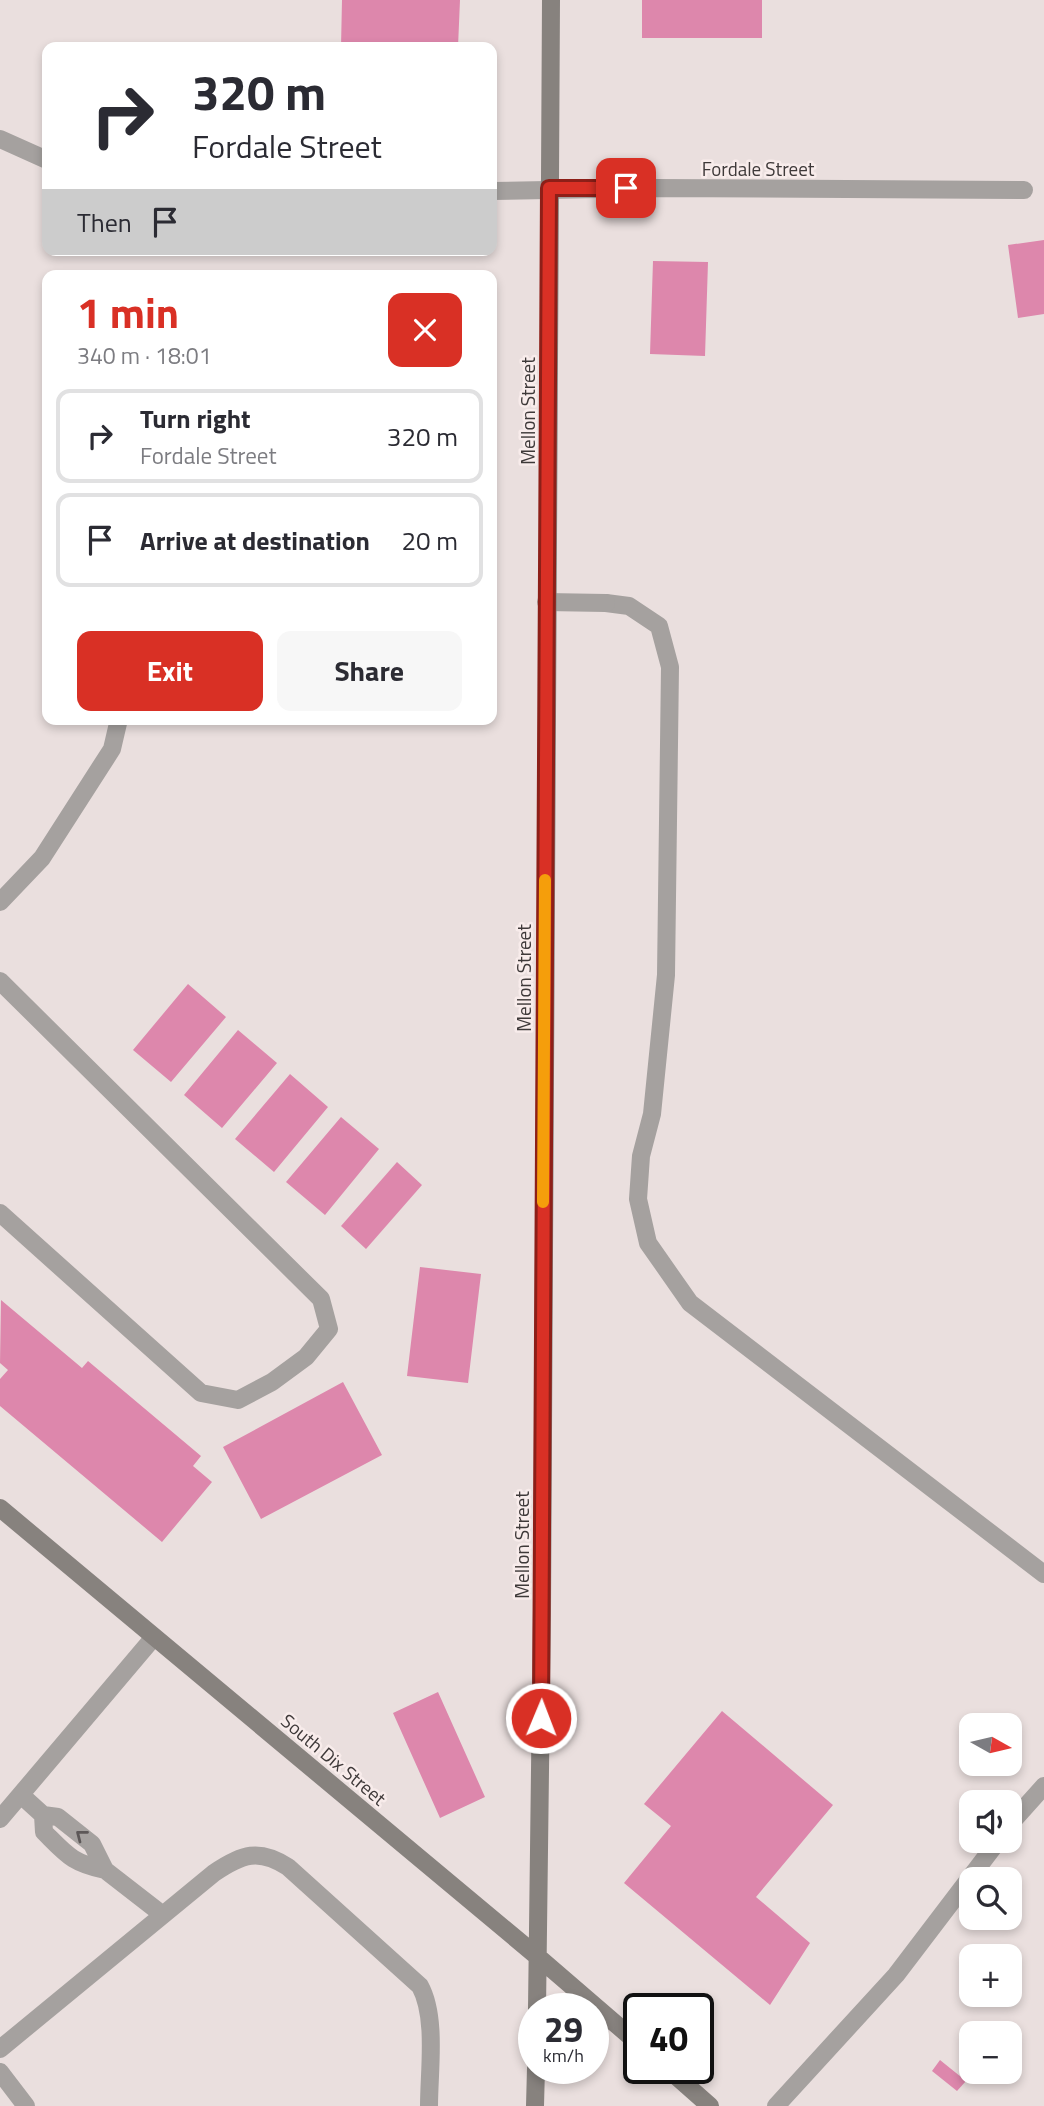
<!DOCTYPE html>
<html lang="en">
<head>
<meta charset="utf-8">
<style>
  body { margin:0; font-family:"Titillium Web",sans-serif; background:#f7f7f7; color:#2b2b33; height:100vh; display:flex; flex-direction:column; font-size:26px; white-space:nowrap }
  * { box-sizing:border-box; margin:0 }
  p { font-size:23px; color:#7c7c81 }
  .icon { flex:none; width:38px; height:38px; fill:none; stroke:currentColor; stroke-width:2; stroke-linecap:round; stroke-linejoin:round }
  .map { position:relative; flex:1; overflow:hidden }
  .sheet { position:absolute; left:42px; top:270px; width:455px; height:455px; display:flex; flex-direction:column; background:#fff; border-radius:14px; box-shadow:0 4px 10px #0003 }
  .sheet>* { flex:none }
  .banner { position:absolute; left:42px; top:42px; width:455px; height:214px; border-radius:14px; box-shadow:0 4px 10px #0003; background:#fff; color:#2b2b33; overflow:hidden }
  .needle { width:46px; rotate:98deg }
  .tools { position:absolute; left:959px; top:1713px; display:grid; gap:14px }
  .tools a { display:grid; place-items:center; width:63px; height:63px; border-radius:14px; background:#fff; box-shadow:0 4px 10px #0003; font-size:35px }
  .speed { position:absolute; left:518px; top:1993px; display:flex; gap:14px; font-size:35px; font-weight:700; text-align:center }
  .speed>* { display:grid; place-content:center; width:91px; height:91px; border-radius:50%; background:#fff; box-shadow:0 4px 10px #0003; line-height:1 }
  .speed small { font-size:18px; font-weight:400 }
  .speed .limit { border:4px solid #111; border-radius:10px; background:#fff; color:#111 }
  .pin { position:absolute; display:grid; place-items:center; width:60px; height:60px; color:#fff; margin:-30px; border-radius:14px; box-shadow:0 4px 10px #0006 }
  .me { position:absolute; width:77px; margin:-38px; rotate:1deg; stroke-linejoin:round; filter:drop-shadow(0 0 5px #0008) }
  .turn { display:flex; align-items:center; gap:24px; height:147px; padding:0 35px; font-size:32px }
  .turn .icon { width:91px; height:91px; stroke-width:2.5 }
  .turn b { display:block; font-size:49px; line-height:60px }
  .then { display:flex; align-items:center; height:66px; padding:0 35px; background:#0003; gap:14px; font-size:26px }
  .round { display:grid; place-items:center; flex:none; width:74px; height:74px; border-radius:14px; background:#f7f7f7 }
  .overview { display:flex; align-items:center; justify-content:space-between; height:119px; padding:0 35px }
  h1 { font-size:42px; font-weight:700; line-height:52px; color:#d93025 }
  .primary-button { display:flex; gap:14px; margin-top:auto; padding:14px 35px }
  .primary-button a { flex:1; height:80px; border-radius:14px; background:#d93025; color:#fff; font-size:28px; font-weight:700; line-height:80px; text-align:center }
  .primary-button a+a { background:#f7f7f7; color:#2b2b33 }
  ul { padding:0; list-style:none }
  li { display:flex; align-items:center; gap:21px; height:94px; margin:0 14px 10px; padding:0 21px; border:4px solid #e1e1e2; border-radius:14px }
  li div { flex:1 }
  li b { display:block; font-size:26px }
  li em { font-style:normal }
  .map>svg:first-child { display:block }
  .building { fill:#dd87ac }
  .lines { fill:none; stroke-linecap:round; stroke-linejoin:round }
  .lane { stroke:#a5a19f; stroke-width:18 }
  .street { stroke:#a5a19f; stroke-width:18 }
  .secondary { stroke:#87827e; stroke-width:18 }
  .oneway { stroke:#5d5858 }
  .route-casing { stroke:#8d1f18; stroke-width:18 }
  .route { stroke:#d93025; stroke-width:12 }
  .slow { stroke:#f59e0b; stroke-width:12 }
  .labels { text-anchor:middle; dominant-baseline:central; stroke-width:5; stroke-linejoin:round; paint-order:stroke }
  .street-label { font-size:19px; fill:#3e3939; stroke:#f8eceb }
</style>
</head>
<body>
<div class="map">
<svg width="1044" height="2106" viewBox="0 0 1044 2106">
  <rect width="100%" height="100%" fill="#eadfde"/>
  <path class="building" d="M342 0H460L458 47H341Z
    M642 0H762V38H642Z
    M1044 240V314L1018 318 1008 245Z
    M653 261 708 262 705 356 650 354Z
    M188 984 226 1017 171 1082 133 1050Z
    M238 1030 277 1063 222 1128 184 1095Z
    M290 1074 328 1107 274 1172 235 1139Z
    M341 1117 379 1149 325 1215 286 1182Z
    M397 1162 422 1185 366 1249 341 1226Z
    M420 1267 481 1274 468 1383 407 1376Z
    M1 1300 82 1368 88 1361 201 1456 193 1466 212 1482 162 1542 0 1406V1379L8 1370 0 1363Z
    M343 1382 382 1455 261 1519 223 1447Z
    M438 1692 485 1797 440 1818 393 1713Z
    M722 1711 833 1805 756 1897 810 1943 770 2005 624 1883 671 1826 644 1804Z
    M940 2060 966 2081 957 2091 932 2071Z"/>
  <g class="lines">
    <path class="lane" d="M606 603 629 606 659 626 670 667 666 975 652 1114 641 1156 638 1199 648 1243 690 1303 1044 1574
      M0 902 42 858 112 749 119 719
      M0 981 321 1299 329 1329 306 1357 272 1382 238 1400 201 1393 0 1213
      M21 1795 43 1815 58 1817 92 1844 105 1870 163 1915
      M43 1815 44 1832C67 1855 72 1863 105 1870
      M0 1819 154 1637
      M1010 1824 1044 1786
      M0 2049 214 1873C242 1854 259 1848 288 1867L420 1986C437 2017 429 2071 429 2106
      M0 2072 26 2106
      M776 2106 896 1975 998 1841"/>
    <path class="street" d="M0 139 47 160
      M492 191 652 188 1024 190
      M546 602 606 603"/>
    <path class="secondary" d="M0 1508 538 1957 639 2044
      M537 2009 542 1611 551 0
      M667 2068 710 2106
      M535 2106 536 2068"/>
  </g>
  <defs><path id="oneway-chevron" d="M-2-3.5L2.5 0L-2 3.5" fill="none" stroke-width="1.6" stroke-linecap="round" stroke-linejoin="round" transform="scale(1.75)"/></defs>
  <use class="oneway" href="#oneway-chevron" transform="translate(81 1835) rotate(-142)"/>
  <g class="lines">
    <g class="route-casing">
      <path id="route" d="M541 1718 549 188H626"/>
    </g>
    <use href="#route" class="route"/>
    <path class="slow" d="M543 1202 545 880"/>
  </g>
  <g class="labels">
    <g class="street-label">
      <text x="758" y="168">Fordale Street</text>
      <text transform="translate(527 411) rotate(-90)">Mellon Street</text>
      <text transform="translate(523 978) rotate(-90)">Mellon Street</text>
      <text transform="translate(521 1545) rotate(-90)">Mellon Street</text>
      <text transform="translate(334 1759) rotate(40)">South Dix Street</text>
    </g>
  </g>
</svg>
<div class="tools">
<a><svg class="needle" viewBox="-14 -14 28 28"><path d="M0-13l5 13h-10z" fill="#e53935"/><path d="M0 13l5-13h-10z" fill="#7c7c81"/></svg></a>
<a><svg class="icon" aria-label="sound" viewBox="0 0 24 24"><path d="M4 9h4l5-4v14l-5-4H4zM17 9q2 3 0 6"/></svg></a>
<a><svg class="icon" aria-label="search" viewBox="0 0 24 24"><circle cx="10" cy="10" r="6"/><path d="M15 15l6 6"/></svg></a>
<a>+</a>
<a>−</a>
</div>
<div class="speed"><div>29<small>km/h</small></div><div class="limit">40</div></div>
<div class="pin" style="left:626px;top:188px;background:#d93025"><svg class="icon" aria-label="arrive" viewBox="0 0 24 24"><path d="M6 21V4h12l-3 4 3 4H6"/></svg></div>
<svg class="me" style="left:541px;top:1718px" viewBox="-20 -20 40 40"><circle r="17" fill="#d93025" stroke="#fff" stroke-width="3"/><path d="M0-11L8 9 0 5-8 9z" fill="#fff"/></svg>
<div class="banner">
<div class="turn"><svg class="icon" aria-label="right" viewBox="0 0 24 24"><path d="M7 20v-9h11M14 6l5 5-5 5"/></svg><div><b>320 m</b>Fordale Street</div></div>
<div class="then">Then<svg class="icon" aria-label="arrive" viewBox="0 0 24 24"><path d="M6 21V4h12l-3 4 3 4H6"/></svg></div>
</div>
<section class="sheet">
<div class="overview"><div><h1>1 min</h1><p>340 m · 18:01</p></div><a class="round" style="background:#d93025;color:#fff"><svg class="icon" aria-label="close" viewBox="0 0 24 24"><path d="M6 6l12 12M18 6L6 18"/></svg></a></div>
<ul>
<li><svg class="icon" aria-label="right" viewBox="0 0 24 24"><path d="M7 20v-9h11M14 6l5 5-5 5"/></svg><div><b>Turn right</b><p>Fordale Street</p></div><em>320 m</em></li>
<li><svg class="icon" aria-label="arrive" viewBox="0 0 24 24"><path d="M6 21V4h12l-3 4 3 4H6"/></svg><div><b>Arrive at destination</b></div><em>20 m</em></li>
</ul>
<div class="primary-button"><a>Exit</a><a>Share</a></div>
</section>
</div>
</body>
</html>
